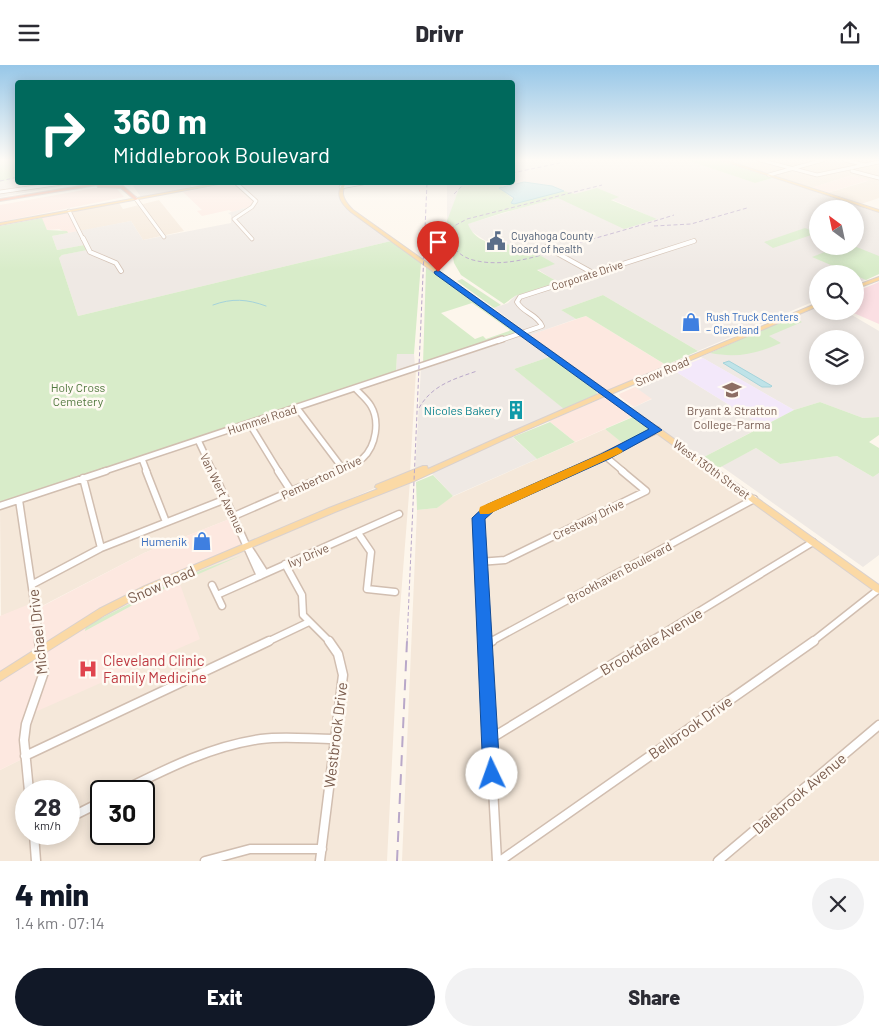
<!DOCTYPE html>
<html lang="en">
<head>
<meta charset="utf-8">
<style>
  body { margin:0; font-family:Barlow,sans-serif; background:#f2f2f3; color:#2b2b33; height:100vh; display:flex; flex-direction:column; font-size:19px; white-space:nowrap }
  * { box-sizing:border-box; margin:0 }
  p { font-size:16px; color:#7c7c81 }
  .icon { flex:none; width:28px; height:28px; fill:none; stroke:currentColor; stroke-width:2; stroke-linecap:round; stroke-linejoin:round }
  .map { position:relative; height:796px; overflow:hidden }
  .drawer { display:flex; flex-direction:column; background:#fff; flex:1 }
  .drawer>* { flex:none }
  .hud { position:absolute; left:15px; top:15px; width:500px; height:105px; border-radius:5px; box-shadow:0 2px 12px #0003; background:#00695c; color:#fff; overflow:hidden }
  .needle { width:32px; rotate:327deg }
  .buttons { position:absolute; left:809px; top:135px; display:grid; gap:10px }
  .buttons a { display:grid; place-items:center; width:55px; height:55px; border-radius:50%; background:#fff; box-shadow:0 2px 12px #0003; font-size:25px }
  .speed { position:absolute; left:15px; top:715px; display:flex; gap:10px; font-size:25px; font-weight:700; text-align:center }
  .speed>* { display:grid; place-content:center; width:65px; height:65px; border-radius:50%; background:#fff; box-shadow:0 2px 12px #0003; line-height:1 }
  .speed small { font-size:12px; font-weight:400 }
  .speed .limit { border:2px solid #111; border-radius:8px; background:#fff; color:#111 }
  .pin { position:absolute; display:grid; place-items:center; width:42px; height:42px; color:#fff; margin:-51px -21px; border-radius:50% 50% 50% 0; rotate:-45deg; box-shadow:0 0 5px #0007 }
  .pin .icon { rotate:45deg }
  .me { position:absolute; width:55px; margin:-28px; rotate:357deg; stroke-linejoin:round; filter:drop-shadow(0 0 4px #0008) }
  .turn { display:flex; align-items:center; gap:18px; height:105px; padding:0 15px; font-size:22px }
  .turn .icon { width:65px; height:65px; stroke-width:2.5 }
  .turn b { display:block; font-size:35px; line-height:42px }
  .round { display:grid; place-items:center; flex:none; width:52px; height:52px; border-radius:26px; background:#f2f2f3 }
  .summary { display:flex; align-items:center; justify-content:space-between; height:85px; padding:0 15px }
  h1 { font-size:30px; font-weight:800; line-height:38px; color:#111827 }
  .cta { display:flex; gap:10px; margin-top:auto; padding:10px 15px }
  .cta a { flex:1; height:58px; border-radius:30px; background:#111827; color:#fff; font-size:20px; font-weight:800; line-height:58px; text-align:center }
  .cta a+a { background:#f2f2f3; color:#2b2b33 }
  header { display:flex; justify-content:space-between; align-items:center; height:65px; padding:0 15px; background:#fff; font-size:22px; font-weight:800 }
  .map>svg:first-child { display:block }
  .residential { fill:#f5e8da; fill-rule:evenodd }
  .commercial { fill:#fde8e0 }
  .industrial { fill:#efe9e4; fill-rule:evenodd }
  .education { fill:#f3e8fa }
  .medical { fill:#fbdfe3 }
  .green { fill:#d8ecc9; fill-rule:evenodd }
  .water { fill:#bfe3e8; stroke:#a5d3da }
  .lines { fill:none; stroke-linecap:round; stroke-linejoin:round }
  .stream { stroke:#a5d3da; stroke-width:1 }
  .minor-far4-casing { stroke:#d1beb0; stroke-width:4.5 }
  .minor-far3-casing { stroke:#d1beb0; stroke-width:5.5 }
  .minor-far2-casing { stroke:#d1beb0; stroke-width:8 }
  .minor-far1-casing { stroke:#d1beb0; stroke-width:9 }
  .minor-casing { stroke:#d1beb0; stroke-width:11 }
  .major-casing { stroke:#dad1cd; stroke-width:2 }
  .highway-casing { stroke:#dad1cd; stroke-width:2 }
  .minor-far4 { stroke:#fff; stroke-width:3 }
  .minor-far3 { stroke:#fff; stroke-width:4 }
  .minor-far2 { stroke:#fff; stroke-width:5 }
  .minor-far1 { stroke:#fff; stroke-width:6 }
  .minor { stroke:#fff; stroke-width:8 }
  .major { fill:#fbd9a5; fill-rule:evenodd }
  .highway { fill:#f7b7a3; fill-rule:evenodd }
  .rail-far1 { stroke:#b9a8c9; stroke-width:1; stroke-dasharray:4 2.5; stroke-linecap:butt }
  .rail { stroke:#b9a8c9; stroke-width:2; stroke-dasharray:11 8; stroke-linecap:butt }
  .route { fill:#1a73e8; stroke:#114b97 }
  .slow { fill:#f59e0b }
  .labels { text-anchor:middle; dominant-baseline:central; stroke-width:5; stroke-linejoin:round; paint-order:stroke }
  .far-service-label { font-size:11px; fill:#4e5e75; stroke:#fffaf3; text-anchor:start }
  .far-street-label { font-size:11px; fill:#7a5c4d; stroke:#fffaf3 }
  .far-shop-label { font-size:11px; fill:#366cbe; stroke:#fffaf3; text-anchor:start }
  .street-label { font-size:12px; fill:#7a5c4d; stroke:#fffaf3 }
  .park-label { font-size:12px; fill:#537a41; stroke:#fffaf3 }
  .culture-label { font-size:12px; fill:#0d838f; stroke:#fffaf3; text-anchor:end }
  .education-label { font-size:12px; fill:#785e54; stroke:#fffaf3 }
  .shop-label { font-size:12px; fill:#366cbe; stroke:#fffaf3; text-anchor:end }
  .near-street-label { font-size:15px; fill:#7a5c4d; stroke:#fffaf3 }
  .near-health-label { font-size:15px; fill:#be3a42; stroke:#fffaf3; text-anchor:start }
</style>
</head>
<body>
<header><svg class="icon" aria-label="menu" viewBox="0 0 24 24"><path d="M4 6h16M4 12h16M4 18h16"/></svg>Drivr<svg class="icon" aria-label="share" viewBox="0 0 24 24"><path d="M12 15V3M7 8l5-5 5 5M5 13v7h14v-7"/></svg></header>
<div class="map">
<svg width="879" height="796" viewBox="0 0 879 796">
  <rect width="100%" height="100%" fill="#fdf6ec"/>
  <path class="residential" d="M724 95H879V133L861 139 827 128 868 116 852 110 811 123Z
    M159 135 184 166 143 175 131 156 81 166 72 147 119 138 123 144Z
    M416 305 410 408 345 436 332 444 248 478 232 453 144 488 38 543 37 537 1 551 0 443Z
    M605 364 625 379 650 364 879 529V796H402L417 445 437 443 445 435Z
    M410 416 399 557 387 796H0V705L22 694 26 651 178 514ZM26 726H69V769H26ZM101 726H144V769H101Z"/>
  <path class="commercial" d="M852 110 869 115 827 128 811 123Z
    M232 118 254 137 249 142 232 147 229 145 202 151 197 146 202 145 183 127Z
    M95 123 117 124 124 132 0 157V140Z
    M72 147 81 166 68 168 59 164 47 165 41 153Z
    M586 251 669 302 608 327 530 270Z
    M635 322 653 333 634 342 620 332 619 329Z
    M608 331 636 350 575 377 549 356Z
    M232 453 247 484 178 514 200 574 26 651 22 694 0 705V551L37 536 39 543 144 488Z"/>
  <path class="industrial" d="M513 95H690L755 118 773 113 879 148V209L855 219V209H818L817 235 698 286 603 230 561 245 576 254 530 270 494 243 508 238 515 231 557 217 537 204 554 199 535 188 536 181 492 180 471 166 467 159 538 138 447 156V118H512ZM618 132 611 134 656 154 559 133ZM818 144H855V181H818Z
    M17 113 18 118H81L0 132V117Z
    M139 118H187L192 122 141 132 133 121Z
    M232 118H343L339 127 343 139 391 176 78 251 59 193 62 190 86 185 84 180 57 185 52 171 131 156 143 175 231 158V150L228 148 249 142 253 137Z
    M817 241 818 246H845L879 266V352L863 353 820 337 794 345 701 292ZM818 274H855V311H818Z
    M523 269 552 291 514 304 566 345 510 370 537 394 453 431 426 402 415 406 421 303Z
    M397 289H414L415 301 396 307Z
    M673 305 763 361 702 393 630 344 652 334 635 322Z
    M756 383 780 399 837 391 873 412 879 408V490L863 502 721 401Z"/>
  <path class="education" d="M703 293 794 345 763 361 673 305Z"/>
  <path class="medical" d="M879 217V259L849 246H855V227Z"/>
  <path class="green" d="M0 95H17V113L0 117Z
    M687 95H718L773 113 755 118Z
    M483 119 503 121 500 123 514 135 564 126 575 129 597 123 619 132 611 135 657 154 624 164 558 133 502 148 468 159C480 190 521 173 544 185L536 188 555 199 537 205 558 217 515 231 504 239 461 210 454 198 447 156 460 121Z
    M42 153 47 165 67 166 68 168 52 171 57 185 84 180 87 185 62 190 59 193 78 251 391 176 421 198 414 289H397L396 307 0 437V161Z
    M805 163 817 168 773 183 764 177Z
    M840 181H854L879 191V209L866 215 812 192Z
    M426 202 520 267 423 299ZM472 238 510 265 509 266 486 274 483 271 475 274 441 248Z
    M462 214 501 240 494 243 457 216Z
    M603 230 698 286 666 300 586 251 576 254 561 245Z
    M792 252 802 257 769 271 781 278C756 289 737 293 710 288Z
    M552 291 596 325 597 329 564 344 514 304Z
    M820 337 863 353 879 352V370L869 377 879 383V408L873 412 837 391 780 399 756 383 717 404 702 393 794 345Z
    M633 352 650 364 625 380 605 364Z
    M550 357 575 377 537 394 513 372Z
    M433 410 453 431 437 443 417 445 416 417Z
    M242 490 153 529 85 566 86 561 176 515Z"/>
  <path class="water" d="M524 117 552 121 564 126 514 139 511 138 514 133 499 123Z
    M729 296 772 321 771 322H762L723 298Z"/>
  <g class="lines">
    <path class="stream" d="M213 240C232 233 247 234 266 241"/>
    <g class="minor-far4-casing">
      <path id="minor-far4" d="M760 95 817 110 879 97
        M845 95 865 100
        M852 106 879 113
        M769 110 823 95
        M236 118 256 136 252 142 234 154 252 174
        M341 122 363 118
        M0 127 62 118
        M136 134 164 172
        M69 146 83 174"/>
    </g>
    <g class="minor-far3-casing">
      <path id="minor-far3" d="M83 173 90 187 116 198 121 206
        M546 182 593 208
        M542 261C537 249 523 248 517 237L520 232 694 176
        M498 276 542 261"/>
    </g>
    <g class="minor-far2-casing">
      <path id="minor-far2" d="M297 343 343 404
        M249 358 279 407
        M198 375 213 407
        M605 391 624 407
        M142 394 147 407
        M102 407 502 274
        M335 407C343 403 357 400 363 393 376 381 380 356 371 341 367 334 360 329 355 323
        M570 407 657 365"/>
    </g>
    <g class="minor-far1-casing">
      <path id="minor-far1" d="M146 406 166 457
        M213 406 260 511
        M278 406 291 426
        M83 413 101 483
        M19 435 40 577
        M0 441 106 406
        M234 451 337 406
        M358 468 371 487 367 524 395 527
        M247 480 265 508
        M479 497 505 495 646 426 622 406
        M285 499 302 530 303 550 330 577
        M33 519 101 483 226 434
        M212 520 222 541
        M217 530 399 449
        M267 577 309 557
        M485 577 478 453 490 443 573 406
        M490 577 754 434
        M649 577 813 477
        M812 577 879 524"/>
    </g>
    <g class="minor-casing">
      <path id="minor" d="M485 576 497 796
        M484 580 492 576
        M490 674 651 576
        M25 691 269 576
        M29 726 24 675 26 659 44 607 39 576
        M122 726C166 704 211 681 261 674 285 671 310 674 334 674
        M69 753 101 737
        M34 769 36 796
        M205 796 250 784H322
        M320 796 343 610 338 589 329 576
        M500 796 814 576
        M718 796 879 660"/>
    </g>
    <g class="major-casing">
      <path id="major" d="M721 95H724L879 145V147Z
        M219 118H224L0 160V158Z
        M343 118H346C339 129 345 137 353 145L607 326 818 238V241L611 329 879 520V528L876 527 605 331 510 372 414 416 335 447 151 525 105 550 0 616V607L99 544 145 521 329 443 378 424 375 422 376 420 423 401H427L428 404 502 371 601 328 351 147C341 138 335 130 343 118Z
        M879 212V215L855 224V221Z"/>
    </g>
    <g class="highway-casing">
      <path id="highway" d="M99 118H105L99 120 123 121 138 134 135 135 121 123 98 122 97 120 0 136V134Z"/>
    </g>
    <use href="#minor-far4" class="minor-far4"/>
    <use href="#minor-far3" class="minor-far3"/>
    <use href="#minor-far2" class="minor-far2"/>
    <use href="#minor-far1" class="minor-far1"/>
    <use href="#minor" class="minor"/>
    <use href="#major" class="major"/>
    <use href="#highway" class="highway"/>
    <path class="rail-far1" d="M512 108 560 98
      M0 116 18 112
      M454 129 465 118
      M654 161 691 159 747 143
      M447 170 454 161 467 154 602 120
      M447 174C454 184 461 192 473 195 511 205 554 185 589 175 617 167 646 159 674 150
      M419 343C432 320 454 314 477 306
      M407 577 427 118"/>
    <path class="rail" d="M397 796 407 576"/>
  </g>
  <linearGradient id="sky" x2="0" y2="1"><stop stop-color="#97c7e8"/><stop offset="0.46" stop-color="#fefbf6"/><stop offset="1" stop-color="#fefbf6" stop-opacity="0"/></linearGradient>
  <rect width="879" height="206" fill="url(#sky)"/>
  <path class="route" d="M438 205 662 365 609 394 494 446 485 454 500 709 498 715 492 718 485 715 483 709 472 453 486 440 601 389 649 364 435 209 434 207Z"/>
  <path class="slow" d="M617 382 623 386 621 388 489 449H480L479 446 480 442Z"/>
  <defs>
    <g id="civic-bare" transform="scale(1.5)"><path d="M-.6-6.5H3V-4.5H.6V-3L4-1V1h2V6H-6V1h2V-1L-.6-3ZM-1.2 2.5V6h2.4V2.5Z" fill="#5c6f8a" stroke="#fffaf3" stroke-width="2.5" paint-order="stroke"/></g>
    <g id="shop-bare" transform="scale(1.5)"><path d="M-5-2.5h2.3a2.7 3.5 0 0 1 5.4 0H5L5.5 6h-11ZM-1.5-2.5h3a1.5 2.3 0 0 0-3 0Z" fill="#3f7fe0" stroke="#fffaf3" stroke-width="2.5" paint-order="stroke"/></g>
    <g id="university-bare" transform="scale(1.5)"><path d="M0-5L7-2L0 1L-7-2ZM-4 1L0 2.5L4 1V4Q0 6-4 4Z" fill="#8d6e63" stroke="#fffaf3" stroke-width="2.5" paint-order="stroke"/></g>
    <g id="building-bare" transform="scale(1.5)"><path d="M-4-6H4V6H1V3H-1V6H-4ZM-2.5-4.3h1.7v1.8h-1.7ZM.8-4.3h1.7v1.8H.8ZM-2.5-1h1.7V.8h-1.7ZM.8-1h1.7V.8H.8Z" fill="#0f9aa8" stroke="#fffaf3" stroke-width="2.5" paint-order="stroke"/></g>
    <g id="hospital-bare" transform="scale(1.5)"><path d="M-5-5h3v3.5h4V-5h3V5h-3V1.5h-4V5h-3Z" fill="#e0444e" stroke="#fffaf3" stroke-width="2.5" paint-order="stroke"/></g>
  </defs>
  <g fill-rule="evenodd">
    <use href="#civic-bare" x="496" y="176"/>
    <use href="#shop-bare" x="691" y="257"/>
    <use href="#university-bare" x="732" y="325"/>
    <use href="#building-bare" x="516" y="345"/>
    <use href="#shop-bare" x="202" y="476"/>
    <use href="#hospital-bare" x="88" y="604"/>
  </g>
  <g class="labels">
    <g class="far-service-label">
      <text x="511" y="170">Cuyahoga County<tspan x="511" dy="13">board of health</tspan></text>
    </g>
    <g class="far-street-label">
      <text transform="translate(587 210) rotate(-18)">Corporate Drive</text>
    </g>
    <g class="far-shop-label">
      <text x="706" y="251">Rush Truck Centers<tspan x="706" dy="13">– Cleveland</tspan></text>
    </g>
    <g class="street-label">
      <text transform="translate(662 306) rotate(-23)">Snow Road</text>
      <text transform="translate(262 354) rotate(-18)">Hummel Road</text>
      <text transform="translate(712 404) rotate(36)">West 130th Street</text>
      <text transform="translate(321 412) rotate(-25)">Pemberton Drive</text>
      <text transform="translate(223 428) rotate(64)">Van Wert Avenue</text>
      <text transform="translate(588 454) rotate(-26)">Crestway Drive</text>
      <text transform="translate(308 490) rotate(-23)">Ivy Drive</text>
      <text transform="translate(619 507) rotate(-28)">Brookhaven Boulevard</text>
    </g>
    <g class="park-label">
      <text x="78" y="322">Holy Cross<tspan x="78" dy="14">Cemetery</tspan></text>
    </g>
    <g class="culture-label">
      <text x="501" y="345">Nicoles Bakery</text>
    </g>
    <g class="education-label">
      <text x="732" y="345">Bryant &amp; Stratton<tspan x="732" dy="14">College-Parma</tspan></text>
    </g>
    <g class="shop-label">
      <text x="187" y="476">Humenik</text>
    </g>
    <g class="near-street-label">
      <text transform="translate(161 519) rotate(-24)">Snow Road</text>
      <text transform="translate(37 567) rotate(-96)">Michael Drive</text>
      <text transform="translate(651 576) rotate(-31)">Brookdale Avenue</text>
      <text transform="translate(690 662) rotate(-35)">Bellbrook Drive</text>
      <text transform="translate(335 670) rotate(-83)">Westbrook Drive</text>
      <text transform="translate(799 728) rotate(-40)">Dalebrook Avenue</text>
    </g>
    <g class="near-health-label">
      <text x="103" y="595">Cleveland Clinic<tspan x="103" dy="17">Family Medicine</tspan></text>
    </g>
  </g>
</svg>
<div class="buttons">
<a><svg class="needle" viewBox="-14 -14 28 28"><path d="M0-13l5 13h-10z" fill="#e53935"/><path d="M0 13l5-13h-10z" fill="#7c7c81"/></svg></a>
<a><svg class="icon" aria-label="search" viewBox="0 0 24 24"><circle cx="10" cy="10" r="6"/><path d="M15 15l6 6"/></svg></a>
<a><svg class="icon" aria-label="layers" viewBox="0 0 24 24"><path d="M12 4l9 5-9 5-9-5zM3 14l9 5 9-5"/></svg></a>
</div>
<div class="speed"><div>28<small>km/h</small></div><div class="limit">30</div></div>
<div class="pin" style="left:438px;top:207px;background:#d93025"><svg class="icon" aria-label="arrive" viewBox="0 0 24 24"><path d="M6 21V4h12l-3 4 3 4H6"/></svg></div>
<svg class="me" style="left:492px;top:709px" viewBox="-20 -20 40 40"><circle r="19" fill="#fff"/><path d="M0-13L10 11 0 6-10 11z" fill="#1a73e8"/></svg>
<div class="hud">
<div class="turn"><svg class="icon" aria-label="right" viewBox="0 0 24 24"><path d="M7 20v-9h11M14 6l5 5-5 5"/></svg><div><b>360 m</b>Middlebrook Boulevard</div></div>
</div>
</div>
<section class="drawer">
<div class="summary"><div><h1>4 min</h1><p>1.4 km · 07:14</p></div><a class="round"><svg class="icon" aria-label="close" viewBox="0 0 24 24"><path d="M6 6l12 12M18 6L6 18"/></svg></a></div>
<div class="cta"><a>Exit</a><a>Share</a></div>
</section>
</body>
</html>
